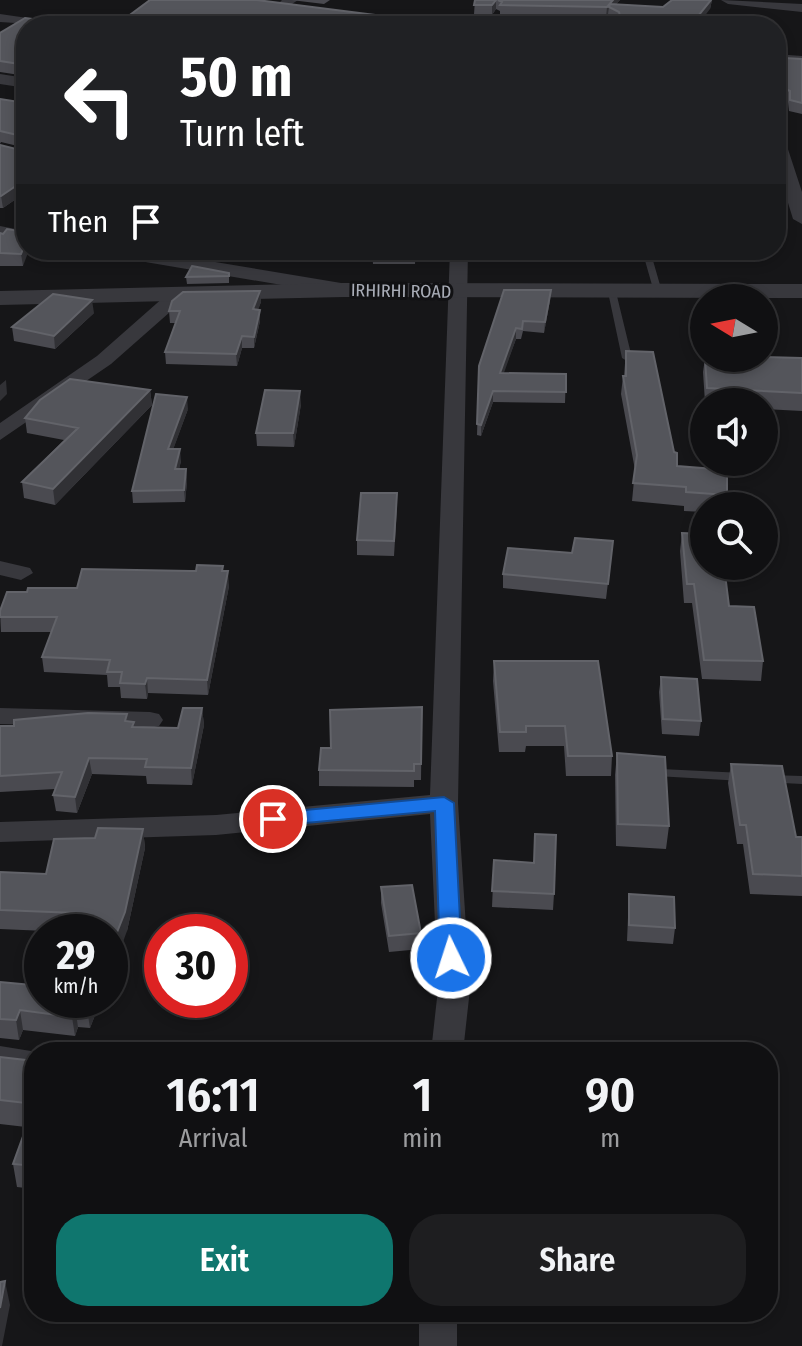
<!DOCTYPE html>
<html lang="en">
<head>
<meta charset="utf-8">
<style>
  body { margin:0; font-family:"Fira Sans Condensed",sans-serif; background:#1e1e20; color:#f1f3f6; height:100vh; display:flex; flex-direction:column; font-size:30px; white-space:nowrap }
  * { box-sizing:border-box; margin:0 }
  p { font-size:26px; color:#9c9d9f }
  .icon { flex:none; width:44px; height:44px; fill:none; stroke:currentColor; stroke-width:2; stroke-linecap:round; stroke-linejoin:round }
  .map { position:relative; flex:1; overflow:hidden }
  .details { position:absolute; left:24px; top:1042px; width:754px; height:280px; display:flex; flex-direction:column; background:#101012; border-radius:32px; box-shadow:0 4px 12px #0003,0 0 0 2px #303032 }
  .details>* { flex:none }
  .hud { position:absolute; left:16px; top:16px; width:770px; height:244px; border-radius:32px; box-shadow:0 4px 12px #0003,0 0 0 2px #303032; background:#202124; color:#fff; overflow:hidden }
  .needle { width:52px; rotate:280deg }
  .tools { position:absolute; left:690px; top:284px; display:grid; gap:16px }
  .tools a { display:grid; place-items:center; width:88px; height:88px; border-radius:50%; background:#101012; box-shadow:0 4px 12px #0003,0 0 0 2px #303032; font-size:40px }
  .speed { position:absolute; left:24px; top:914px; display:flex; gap:16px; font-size:40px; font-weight:700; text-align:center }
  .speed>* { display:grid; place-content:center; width:104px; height:104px; border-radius:50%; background:#101012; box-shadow:0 4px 12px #0003,0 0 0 2px #303032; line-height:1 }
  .speed small { font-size:20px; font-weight:400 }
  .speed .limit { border:12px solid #d22; background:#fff; color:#111 }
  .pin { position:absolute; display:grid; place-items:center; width:68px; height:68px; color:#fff; margin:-34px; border:4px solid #fff; border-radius:50%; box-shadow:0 2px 8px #0007 }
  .me { position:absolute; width:88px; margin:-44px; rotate:356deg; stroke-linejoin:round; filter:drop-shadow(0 0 6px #0008) }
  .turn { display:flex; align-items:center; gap:28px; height:168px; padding:0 32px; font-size:36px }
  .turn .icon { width:104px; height:104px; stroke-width:2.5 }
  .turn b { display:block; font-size:56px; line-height:68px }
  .then { display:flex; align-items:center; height:76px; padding:0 32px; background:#0003; gap:16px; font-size:30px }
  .eta { display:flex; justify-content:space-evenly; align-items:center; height:136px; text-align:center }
  .eta b { font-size:48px; font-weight:600; line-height:56px }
  .primary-button { display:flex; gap:16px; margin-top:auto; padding:16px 32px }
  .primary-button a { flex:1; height:92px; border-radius:32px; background:#0f766e; color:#fff; font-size:32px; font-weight:600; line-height:92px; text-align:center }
  .primary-button a+a { background:#1e1e20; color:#f1f3f6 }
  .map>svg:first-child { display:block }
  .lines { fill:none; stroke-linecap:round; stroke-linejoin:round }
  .service { fill:#38383d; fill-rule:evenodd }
  .minor { fill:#38383d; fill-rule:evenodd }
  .tertiary { fill:#38383d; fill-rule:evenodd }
  .wall { fill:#4a4a50 }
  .shaded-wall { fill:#313135 }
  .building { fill:#54555b; stroke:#626369; stroke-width:2 }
  .route { fill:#1a73e8; stroke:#114b97; stroke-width:2 }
  .labels { text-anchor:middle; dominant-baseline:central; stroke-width:6; stroke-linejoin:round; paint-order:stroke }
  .far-street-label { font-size:18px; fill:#a9adb7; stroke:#111113 }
</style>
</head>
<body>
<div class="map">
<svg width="802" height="1346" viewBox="0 0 802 1346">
  <rect width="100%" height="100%" fill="#161618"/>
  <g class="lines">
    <path class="service" d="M642 250H650L662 292 661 294 658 295 654 292Z
      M612 289 616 292 632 358 627 361 622 358 608 292Z
      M661 769 743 773 749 777 743 781 656 776 655 773 656 770Z
      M769 775 802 776V784L764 782 763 779Z
      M0 1046 37 1052H34V1063L0 1058Z"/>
    <path class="minor" d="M282 0H298L283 10 276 6Z
      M721 0 802 4V12L728 4Z
      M0 14 55 22 62 26 0 22Z
      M409 15 610 20 617 24 444 26 404 22V16Z
      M776 54 802 56V64L776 62Z
      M0 74 26 78V88L0 84Z
      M776 132 784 137 802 192V224L793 219 776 164Z
      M0 226 26 231V241L0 236Z
      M101 250H143L341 283 351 289 341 295 110 256Z
      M450 250H468L458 803 470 989 463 1052H431L438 989 430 814 216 835 0 842V822L216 815 430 795Z
      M180 287 190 293 187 297 111 364 0 440V423L97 356 173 289Z
      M0 561 30 568 33 573 21 580 0 575Z
      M0 708 150 712 159 714 163 720 159 726 150 728 0 724Z
      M419 1312H457V1346H419Z"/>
    <path class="tertiary" d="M344 283 802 284V298L344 297 0 305V291Z"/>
  </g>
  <path class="wall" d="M291 0H330L324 4Z
    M475 0H620L616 4 663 7 712 0 710 9 608 17V14L606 17 500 15V11L496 9 492 15 474 14Z
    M26 26V76L0 72V33Z
    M784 58 802 59V114L789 111 788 102 782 99Z
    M0 99 26 103V148L1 142 0 144Z
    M0 145 24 151 26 150V192L3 208H0Z
    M24 232 23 266H0V233Z
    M372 250H416L415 264H373Z
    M229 273V283L187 284 186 277Z
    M504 290 550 300 544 333 523 331 521 339H516L503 373 566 374 565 403 493 402 481 436 477 435 479 366Z
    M260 291 261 302 258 309 260 310V321L254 348H242L237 366 166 364 165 352 176 323H170L169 311Z
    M94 313 55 349 14 341 12 327Z
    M626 351 677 466 727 495 725 506H704V512L684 511V506L632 501 635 470 621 394 623 376H624Z
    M705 358H802V411L764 409V402H705L703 372Z
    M150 390 152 405 55 505 24 498 22 482 64 440 27 433 25 418Z
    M301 404 294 447 257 446 256 433Z
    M188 409 173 449 181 461 179 469H186L187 482 185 502 133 503 132 491Z
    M397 507 394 556 357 555V540Z
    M682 533 763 661 761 681 702 679 692 603H684L680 551Z
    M613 541 606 599 503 588V574Z
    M223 566V571L229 586 208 695 148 693 147 699 121 698 120 687H108L107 675 44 672 42 657 51 632H1L0 611 27 592 77 588Z
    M494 661 612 756 611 776H566L564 746H526L525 752H499L493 681Z
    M661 677 701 721 699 736 662 734 659 692Z
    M422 707 421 780H414V787L319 786V770Z
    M202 708 204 725 192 785 147 784 146 776 92 774 77 813 56 811 53 795 55 789 0 792V726L128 721 135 727 178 728Z
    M617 753 669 826 666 849 616 846 615 775Z
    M731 764 796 837H802V896L750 894 743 844H737L728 783Z
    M143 829 145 848 127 931 69 932 0 929V872L46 874 95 838Z
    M494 860 534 863 554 894 553 910 492 907Z
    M381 887 421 933V949L389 952 381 903Z
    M629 894 675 928 673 944 627 941Z
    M0 982 101 1000 90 1028 78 1027 75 1036 23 1030 19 1040 0 1038Z
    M0 1057 34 1061V1189L17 1187 13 1164 26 1127 0 1124Z"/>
  <path class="shaded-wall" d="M496 0V9L492 15V5Z
    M613 0H620L612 9 609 7 608 14 606 17 607 7Z
    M712 0 710 9 697 26H690Z
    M484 17V26H478Z
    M26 179V192L3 208 1 196Z
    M26 242V250H29L23 266 21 254Z
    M551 290 550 300 544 333 545 322Z
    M260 291 261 302 254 321 253 309Z
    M92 300 94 313 55 349 54 336Z
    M260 310V321L254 348V337Z
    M516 328V339L500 384V373Z
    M242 336V348L237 366 236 354Z
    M6 380 7 394 0 401V385Z
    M150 390 152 405 55 505 53 489Z
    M300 391 301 404 294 447 293 433Z
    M493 391V402L481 436V425Z
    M187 397 188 409 169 461 168 449Z
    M180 449 181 461 176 482 175 469Z
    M186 469 187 482 185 502 184 490Z
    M228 571 229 586 208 695 207 680Z
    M147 678 148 693 147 699 145 684Z
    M202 708 204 725 192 785 191 768Z
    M89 758 92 774 77 813 75 797Z
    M143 829 145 848 127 931 110 977V950Z
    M91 1000H101L90 1028 87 1009Z
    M75 1007 78 1027 75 1036 72 1017Z
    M20 1010 23 1030 19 1040 16 1020Z
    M5 1281 10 1305 2 1346H0V1308Z"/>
  <path class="building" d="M150 0H257L399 18 444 17 438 26H115Z
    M475 0H496L492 5H474Z
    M498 0H613L607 7 500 5 502 2Z
    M672 0H711L690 26H604L606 17 620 16 619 12 609 7 610 4 663 7Z
    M473 17H484L478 26H472Z
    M496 17H562L564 26H493Z
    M25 18 87 26H26V65L0 61V33Z
    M784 58 802 59V103L790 100V91L783 88Z
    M0 99 26 103V137L0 131Z
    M0 145 24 151 26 150V179L1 196H0Z
    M26 228V242L21 254 0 253V233L3 234 7 229 24 232Z
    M373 250H416V251L373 252Z
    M192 266 229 273V276L186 277Z
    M504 290H551L545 322 523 321 522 329 516 328 500 373 566 374V392L493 391 481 425 477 424 479 366Z
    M260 291 253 309 260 310 254 337 242 336 236 354 165 352 180 311H169L172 301 183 292Z
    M53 294 92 300 54 336 12 327Z
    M626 351 653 352 674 452 677 453V466L727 470V495L686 492V487L633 483 637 455 623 376H626Z
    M764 357 802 358V393L707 388 705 358H764Z
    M70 379 150 390 53 489 22 482 78 428 25 418 40 400Z
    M265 390 300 391 293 433H256Z
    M156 394 187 397 168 449H180L175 469H186L184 490 132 491Z
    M361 493H397L394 541 357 540Z
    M682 533 704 534V566H724L729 606 754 607 763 661 704 660 694 584H687Z
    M575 538 613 541 608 584 503 574 508 548 572 553Z
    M197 565 223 566 222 571H228L207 680 147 678 145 684 120 683 122 672H107L110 660 42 657 57 617H0V611L7 592H27L28 588H77L82 569 191 571H196Z
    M494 661H598L612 756H568L565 726H526V732H500Z
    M661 677 697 679 701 721 663 719Z
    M422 707 421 764H414V771L319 770 321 748H331L330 710Z
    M183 708H202L191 768 145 767 147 759 89 758 75 797 53 795 62 772 0 776V726H14V720L88 713 127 714 125 721 134 722 132 727 178 728Z
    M617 753 665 757 669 826 618 824Z
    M731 764 782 766 796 837H802V876L753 874 746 825H740Z
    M98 828 143 829 125 912 110 950V932H69L77 913 0 910V872L46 874 54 839 95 838Z
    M535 834 556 835 554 894 492 891 494 860 534 863Z
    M412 885 421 933 389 936 381 887Z
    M629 894 674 897 675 928 629 925Z
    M0 982 42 986V1000H91L87 1009 75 1007 72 1017 20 1010 16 1020 0 1019Z
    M215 1048 282 1050 281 1052H214Z
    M0 1057 34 1061V1104L0 1100Z
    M34 1106V1166L13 1164Z
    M5 1281 0 1308V1282Z"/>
  <path class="route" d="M444 797 454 803 462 958 451 966 440 958 435 811 273 826 263 819 273 813Z"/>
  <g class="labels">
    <g class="far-street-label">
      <text transform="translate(401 291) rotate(1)">IRHIRHI ROAD</text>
    </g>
  </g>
</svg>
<div class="tools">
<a><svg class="needle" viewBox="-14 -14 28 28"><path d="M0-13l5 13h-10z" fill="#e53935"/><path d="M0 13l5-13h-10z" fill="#9c9d9f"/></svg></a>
<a><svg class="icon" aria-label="sound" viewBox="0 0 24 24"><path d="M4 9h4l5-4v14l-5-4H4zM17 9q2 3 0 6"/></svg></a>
<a><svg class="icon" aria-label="search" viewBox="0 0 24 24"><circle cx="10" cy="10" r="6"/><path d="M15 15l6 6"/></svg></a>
</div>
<div class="speed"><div>29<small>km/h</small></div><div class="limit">30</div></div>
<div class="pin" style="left:273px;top:819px;background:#d93025"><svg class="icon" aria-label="arrive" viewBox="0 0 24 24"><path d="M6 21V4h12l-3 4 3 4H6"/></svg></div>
<svg class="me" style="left:451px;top:958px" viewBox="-20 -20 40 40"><circle r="17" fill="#1a73e8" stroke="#fff" stroke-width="3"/><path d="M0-11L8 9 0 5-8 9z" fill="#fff"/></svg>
<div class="hud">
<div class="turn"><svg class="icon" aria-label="left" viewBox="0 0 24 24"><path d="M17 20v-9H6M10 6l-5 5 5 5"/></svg><div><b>50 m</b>Turn left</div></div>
<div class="then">Then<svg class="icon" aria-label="arrive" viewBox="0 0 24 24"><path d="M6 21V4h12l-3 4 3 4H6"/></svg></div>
</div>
<section class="details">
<div class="eta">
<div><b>16:11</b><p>Arrival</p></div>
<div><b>1</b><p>min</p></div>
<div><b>90</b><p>m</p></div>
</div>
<div class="primary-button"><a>Exit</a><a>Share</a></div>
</section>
</div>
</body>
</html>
